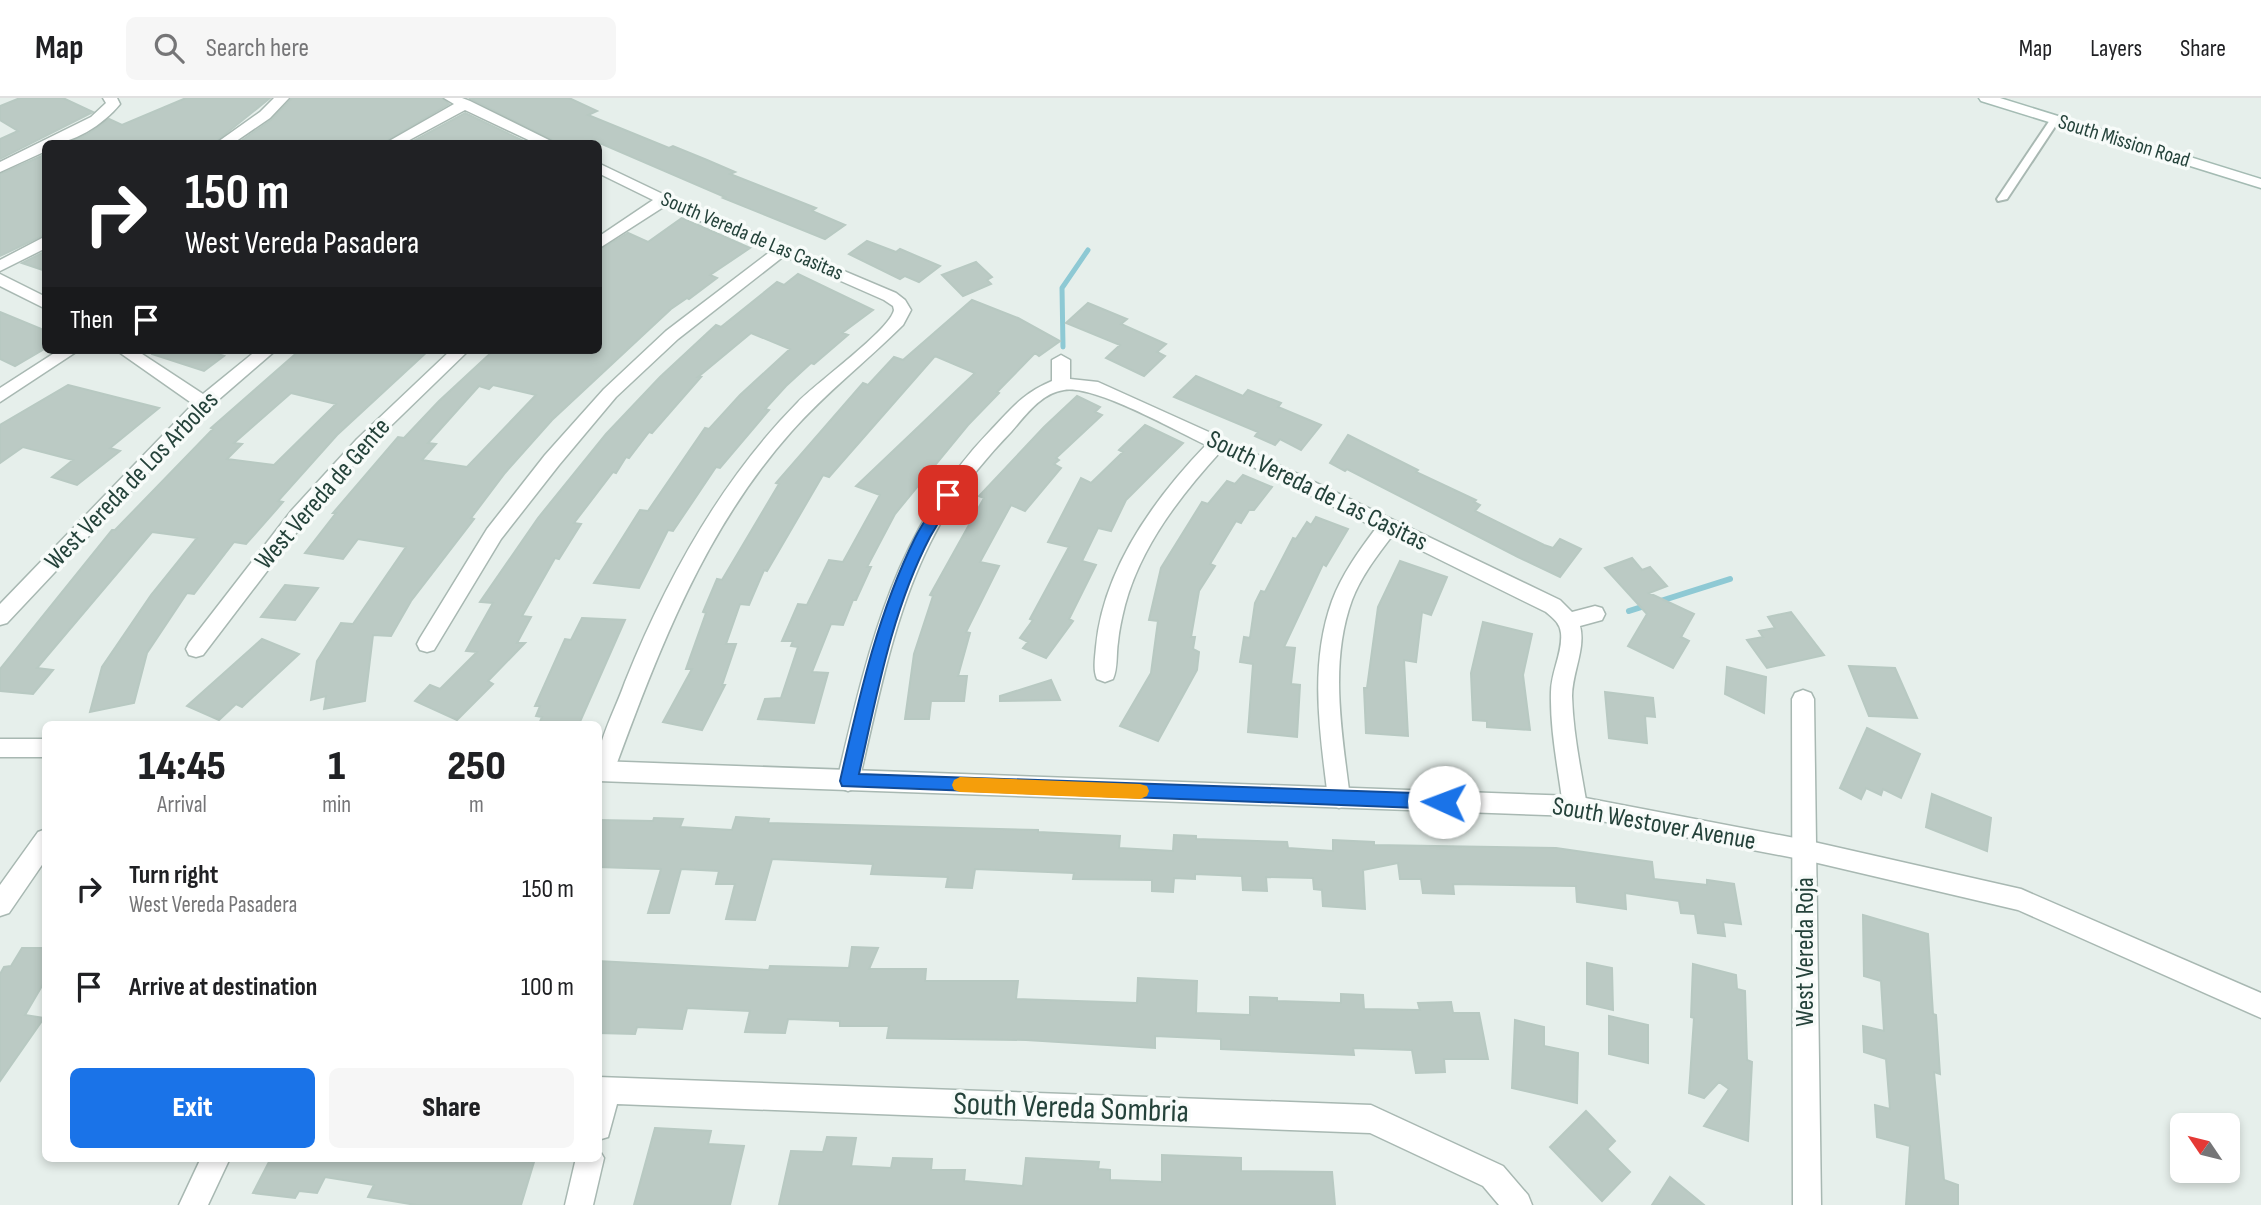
<!DOCTYPE html>
<html lang="en">
<head>
<meta charset="utf-8">
<style>
  body { margin:0; font-family:"Sofia Sans Condensed",sans-serif; background:#f6f6f6; color:#202124; height:100vh; display:flex; flex-direction:column; font-size:26px; white-space:nowrap }
  * { box-sizing:border-box; margin:0 }
  p { font-size:23px; color:#757577 }
  .icon { flex:none; width:38px; height:38px; fill:none; stroke:currentColor; stroke-width:2; stroke-linecap:round; stroke-linejoin:round }
  .map { position:relative; flex:1; overflow:hidden }
  .panel { position:absolute; left:42px; top:623px; width:560px; height:441px; display:flex; flex-direction:column; background:#fff; border-radius:10px; box-shadow:0 4px 10px #0003 }
  .panel>* { flex:none }
  .banner { position:absolute; left:42px; top:42px; width:560px; height:214px; border-radius:10px; box-shadow:0 4px 10px #0003; background:#202124; color:#fff; overflow:hidden }
  .needle { width:46px; rotate:305deg }
  .controls { position:absolute; left:2170px; top:1015px; display:grid; gap:14px }
  .controls a { display:grid; place-items:center; width:70px; height:70px; border-radius:10px; background:#fff; box-shadow:0 4px 10px #0003; font-size:35px }
  .pin { position:absolute; display:grid; place-items:center; width:60px; height:60px; color:#fff; margin:-30px; border-radius:14px; box-shadow:0 4px 10px #0006 }
  .me { position:absolute; width:77px; margin:-38px; rotate:272deg; stroke-linejoin:round; filter:drop-shadow(0 0 5px #0008) }
  .turn { display:flex; align-items:center; gap:24px; height:147px; padding:0 28px; font-size:32px }
  .turn .icon { width:91px; height:91px; stroke-width:2.5 }
  .turn b { display:block; font-size:49px; line-height:60px }
  .then { display:flex; align-items:center; height:66px; padding:0 28px; background:#0003; gap:14px; font-size:26px }
  .eta { display:flex; justify-content:space-evenly; align-items:center; height:119px; text-align:center }
  .eta b { font-size:42px; font-weight:800; line-height:49px }
  .action { display:flex; gap:14px; margin-top:auto; padding:14px 28px }
  .action a { flex:1; height:80px; border-radius:10px; background:#1a73e8; color:#fff; font-size:28px; font-weight:800; line-height:80px; text-align:center }
  .action a+a { background:#f6f6f6; color:#202124 }
  ul { padding:0; list-style:none }
  li { display:flex; align-items:center; gap:21px; height:98px; padding:0 28px }
  li div { flex:1 }
  li b { display:block; font-size:26px }
  li em { font-style:normal }
  header { display:flex; align-items:center; gap:42px; box-sizing:border-box; height:98px; padding:0 35px; background:#fff; border-bottom:2px solid #e0e0e0 }
  header strong { font-size:33px }
  nav { display:flex; gap:38px; margin-inline-start:auto; font-size:24px }
  .search { width:490px; height:63px; background:#f6f6f6; display:flex; align-items:center; gap:18px; box-sizing:border-box; padding:0 24px; border-radius:10px; color:#757577; font-size:26px }
  .map>svg:first-child { display:block }
  .lines { fill:none; stroke-linecap:round; stroke-linejoin:round }
  .stream-far1 { stroke:#8ec9d4; stroke-width:5 }
  .stream { stroke:#8ec9d4; stroke-width:6 }
  .building { fill:#bbcac4; stroke:#b8c9c2; stroke-width:2; fill-rule:evenodd }
  .service-casing { stroke:#a8b8b2; stroke-width:4 }
  .minor-casing { stroke:#a8b8b2; stroke-width:3 }
  .tertiary-casing { stroke:#a8b8b2; stroke-width:3 }
  .secondary-casing { stroke:#a4bbb3; stroke-width:3 }
  .service { fill:#fff; fill-rule:evenodd }
  .minor { fill:#fff; fill-rule:evenodd }
  .tertiary { fill:#fff; fill-rule:evenodd }
  .secondary { fill:#fff; fill-rule:evenodd }
  .route { fill:#1a73e8; stroke:#114b97; stroke-width:2 }
  .slow { fill:#f59e0b }
  .labels { text-anchor:middle; dominant-baseline:central; stroke-width:7; stroke-linejoin:round; paint-order:stroke }
  .far-street-label { font-size:21px; fill:#24423a; stroke:#f7fbf9 }
  .street-label { font-size:26px; fill:#24423a; stroke:#f7fbf9 }
  .near-street-label { font-size:32px; fill:#24423a; stroke:#f7fbf9 }
</style>
</head>
<body>
<header>
<strong>Map</strong>
<div class="search"><svg class="icon" aria-label="search" viewBox="0 0 24 24"><circle cx="10" cy="10" r="6"/><path d="M15 15l6 6"/></svg>Search here</div>
<nav><a>Map</a><a>Layers</a><a>Share</a></nav>
</header>
<div class="map">
<svg width="2261" height="1107" viewBox="0 0 2261 1107">
  <rect width="100%" height="100%" fill="#e6efeb"/>
  <g class="lines">
    <path class="stream-far1" d="M1063 249 1062 190 1088 152"/>
    <path class="stream" d="M1629 513 1730 481"/>
  </g>
  <path class="building" d="M20 0H63L93 14 0 61V41L18 33 0 22V8Z
    M186 0H270L213 46H66L88 36 109 21 122 27Z
    M292 0H442L449 6 381 46H237L271 22Z
    M469 0H569L597 13 588 17 669 50 673 48 707 62 735 74 730 76 816 110 812 113 845 127 825 141 723 100 725 99 602 46H560Z
    M465 15 530 46H408Z
    M46 56V136L0 158V76Z
    M682 120 750 150 710 177 717 180 689 201 687 200 671 211 552 322 505 375 471 420 474 421 411 503 391 538 373 537 365 603 324 611 326 598 311 602 317 563 341 525 353 526 406 449 358 441 343 461 305 455 336 415H333L398 339 404 340 439 303 494 252H598V153L628 135 648 144ZM493 287 536 297 467 369 422 362 436 346 428 345 479 288 489 291Z
    M867 143 896 154 900 151 940 168 919 184 905 178 900 181 849 156Z
    M46 153V173L22 165Z
    M976 164 992 179 987 182 991 186 963 198 942 177Z
    M798 176 873 212 842 235 848 237 814 266 811 265 786 288 765 311 769 312 720 370 716 369 673 433 668 432 639 490 594 485 640 412 648 413 705 330 709 331 740 297 790 251 751 235 698 279H701L652 335 649 334 629 360 626 359 616 375 613 374 574 425 581 426 559 461 555 460 522 518 531 519 517 545H525L488 583 493 586 457 622 415 603 430 587 440 591 477 554 466 553 493 505 480 504 538 420 606 336 660 279 716 227 721 229 777 184 784 187Z
    M972 202 1018 220 1060 243 1039 258 1035 255 997 294 999 295 968 327 895 416 867 469H871L856 502H853L843 527 831 526 812 574 828 575 814 625 758 621 765 601 781 600 798 549 791 548 793 543H782L798 506 807 507 829 462 843 464 880 397 856 388 975 275 935 258 829 379 823 377 767 473 764 472 749 507 740 506 726 546H736L722 587H725L702 632 663 624 692 571H686L706 515 703 514 717 481 722 482 779 386 776 385 863 285 868 287 894 259 903 262Z
    M1088 205 1127 221 1121 226 1166 246 1157 254 1165 258 1144 278 1106 260 1120 247 1066 225Z
    M0 214 46 233V250L15 268 0 261Z
    M152 252H204L224 258 204 273 152 256Z
    M300 252H429L337 337 278 403 283 404 246 446 234 444 194 496 187 495 147 555 134 605 90 614 102 569 151 497 197 440 152 434 37 570 53 572 33 596 0 593V571L112 432H115L213 331 211 330ZM291 295 336 306 274 367 227 361 242 346 234 345Z
    M1196 278 1243 298 1248 292 1281 305 1278 309 1321 327 1301 352 1280 341 1275 347 1255 338 1258 334 1174 299Z
    M68 287 159 310 110 350 120 353 77 387 52 379 73 362 23 349 0 365V327Z
    M1077 298 1100 309 1095 314 1102 317 1056 360 1059 362 1054 366 1061 370 1025 413 1011 407 980 464 999 468 966 534 970 535 958 578H967L964 603H931L929 621H905L914 556 933 498 930 497 984 400 979 398 1044 329Z
    M1145 327 1183 345 1126 402 1111 433 1098 430 1082 463 1096 467 1069 521 1073 523 1046 560 1023 550 1028 544 1020 540 1033 522 1030 521 1069 449 1048 444 1081 380 1091 385 1123 354 1119 352Z
    M1348 337 1418 372 1416 374 1476 402 1474 404 1480 407 1475 413 1544 447 1553 450 1560 441 1581 451 1560 479 1518 459 1347 371 1345 373 1330 365Z
    M1243 377 1272 389 1254 412H1249L1241 425 1236 423 1210 466 1215 468 1199 493 1191 539H1195L1193 551 1199 554 1197 572 1158 643 1120 628 1151 575 1158 523 1149 522 1161 470 1202 404 1208 406 1227 383 1235 386Z
    M1316 419 1348 431 1326 468 1323 466 1284 549 1295 550 1291 586 1300 587 1297 639 1248 634 1253 566 1240 564 1244 539 1250 540 1255 505 1261 493 1265 494 1293 440 1296 441 1307 424 1311 427Z
    M1632 460 1642 472 1650 469 1667 488 1649 495 1694 516 1681 539 1689 543 1673 570 1628 548 1647 516 1605 470Z
    M1400 463 1447 479 1431 517 1422 514 1416 564 1404 562 1408 638 1366 635 1364 590H1367L1378 509Z
    M285 487 318 490 295 522 261 519Z
    M1791 514 1824 557 1767 570 1747 542 1763 539 1759 533 1775 530 1768 519Z
    M582 520 625 522 579 626H539L542 619 536 618 540 608H535L565 541 571 542Z
    M1483 524 1532 536 1523 577 1530 632 1487 629V623L1473 622 1471 575Z
    M262 541 299 556 242 609 236 606 219 622 187 608Z
    M1849 568 1895 570 1917 620 1869 618Z
    M1727 569 1766 579 1764 615 1725 596Z
    M1051 582 1060 602 1000 603V598Z
    M1605 594 1653 600 1655 619 1645 618 1647 645 1609 640Z
    M1867 630 1920 656 1901 700 1883 691 1881 697 1866 690 1861 701 1840 690Z
    M1932 696 1991 720 1987 753 1926 729Z
    M736 719 769 721 768 725 1038 732V734L1120 738 1119 750 1173 753 1174 737 1196 738V741L1287 744 1288 750 1333 753V742L1374 744V747L1556 750 1652 764 1654 781 1707 787V782L1734 786 1741 826 1723 824 1725 838 1698 835 1695 816 1681 815 1679 803 1625 795 1626 811 1577 804 1576 788 1453 786 1454 796 1423 795 1421 781H1400L1398 765 1363 772 1365 811 1323 808 1322 792 1314 791 1313 780 1266 779 1267 793 1243 792 1242 778 1195 776V781L1174 780 1173 794 1152 793V782L1073 781 1074 775 975 771 972 790 946 789 948 779 871 776 873 766 772 761 755 822 726 821 735 786H716L719 773 681 771 669 815H648L661 771 598 769V722L653 723 654 720 683 721 680 729 732 732Z
    M1863 817 1928 836 1933 916 1936 917 1940 976 1934 974 1944 1082 1958 1087V1107H1906L1910 1048 1877 1039 1875 1007 1890 1011 1886 961 1864 954 1863 928 1884 933 1881 883 1864 878Z
    M852 849 878 850 869 871H926L925 883H1018L1016 901 1137 905 1138 880 1197 883 1196 915 1250 917V899L1277 900V903L1341 905V896L1363 897 1364 911 1420 912 1418 905 1451 904 1453 915H1479L1488 961H1444L1445 974 1416 975 1412 952 1353 950 1354 957 1221 951V941L1155 938V950L1026 942 887 940 889 928H840V923L788 921 785 935 745 934 750 913 687 910 682 931 637 929 635 936 598 935V863L769 872 770 868 849 870Z
    M22 850H46V881L25 917 44 920 0 983V876L4 869 11 868Z
    M1587 865 1612 870 1613 912 1587 906Z
    M1693 866 1736 877 1737 891 1745 893 1747 962 1752 964 1748 1043 1704 1028 1729 991 1719 984 1704 1000 1689 995 1694 920 1691 919Z
    M1609 918 1648 927V965L1609 956Z
    M1515 922 1544 929V948L1578 955 1577 1005 1512 990Z
    M1586 1013 1615 1043 1607 1051 1630 1074 1602 1103 1550 1049Z
    M655 1030 711 1033 708 1046 744 1048 730 1107H634Z
    M827 1039 856 1040 851 1068 891 1070 893 1060 932 1061 931 1072H965L964 1083 1023 1088 1026 1060 1099 1064 1098 1071 1110 1072V1082L1162 1084V1057L1241 1060V1073L1332 1074 1335 1107H779L791 1053 823 1054Z
    M271 1060H506L505 1063 534 1064 521 1107H416L368 1099 374 1087 325 1079 317 1095 299 1093 295 1100 253 1095Z
    M1670 1079 1704 1107H1652Z"/>
  <g class="lines">
    <g class="service-casing">
      <path id="service" d="M2055 18 2060 21 2007 101 1998 103 1997 101 2052 19Z"/>
    </g>
    <g class="minor-casing">
      <path id="minor" d="M103 0H117L120 6C103 27 73 46 46 46V53L0 74V64L91 19 106 5Z
        M274 0H289L270 20 232 46H215L260 14Z
        M444 0H462L470 3 557 46H537L465 12 402 46H384L454 6Z
        M598 65 669 99 896 195 905 202 911 212 903 227C867 263 825 295 791 334 704 432 659 551 614 673L611 680 598 681C598 673 597 663 599 654 604 631 617 607 625 584 666 482 720 383 798 304 816 285 890 232 894 212L893 208 884 202 784 158 678 241 616 299 559 367 501 441 434 552 427 554 420 552 417 546 420 540 487 431 545 357 604 291 666 233 771 153 665 108 598 151V139L653 102 598 75Z
        M46 138V150L0 173V162Z
        M0 176 46 199V211L0 188Z
        M59 252H79L0 304V290Z
        M116 252H136L203 296 257 252H276L210 309 7 525 0 527V506L193 306Z
        M451 252H469L369 349 306 422 203 557 196 559 189 557 186 551 189 545 292 412 357 341Z
        M1061 257 1070 262V281L1098 284 1231 344 1560 502 1572 514 1595 508 1602 510 1605 516 1602 522 1580 528C1586 550 1572 575 1572 598 1573 635 1581 672 1587 708L1583 715 1575 718 1567 715 1563 708C1558 670 1550 632 1551 594 1551 574 1563 554 1561 535 1560 525 1553 520 1546 514L1392 438C1377 458 1361 478 1352 502 1329 565 1342 635 1350 700L1347 707 1339 710 1331 707 1328 700C1320 635 1309 567 1332 503 1342 476 1359 453 1376 430L1221 353C1180 398 1141 448 1125 507 1122 519 1119 532 1118 544 1116 556 1118 570 1113 581L1105 584 1097 581C1093 572 1095 560 1096 549 1103 472 1154 401 1206 347 1174 332 1095 287 1064 292 1041 295 1025 318 1011 334 980 366 950 404 930 445 893 519 878 603 859 683L856 690 848 693 840 690 837 683C868 552 894 432 991 332 1013 309 1022 296 1052 283V262Z
        M1803 592 1811 595 1814 601 1821 1107H1793L1792 601 1795 595Z
        M46 731V761L9 815 0 818V787L38 734Z
        M598 979 1371 1007 1503 1068 1528 1097 1532 1107H1499L1483 1088 1370 1035 617 1006 608 1039 598 1042Z
        M598 1050 604 1060 593 1107H565L576 1060H598Z
        M201 1060H230L208 1107H179Z"/>
    </g>
    <g class="tertiary-casing">
      <path id="tertiary" d="M0 641H46V659H0Z
        M598 663 1575 698 1805 742 2021 791 2261 895V920L2018 812 1805 762 1575 718 598 683Z"/>
    </g>
    <g class="secondary-casing">
      <path id="secondary" d="M1979 0H2000L2261 81V90L1981 3Z"/>
    </g>
    <use href="#service" class="service"/>
    <use href="#minor" class="minor"/>
    <use href="#tertiary" class="tertiary"/>
    <use href="#secondary" class="secondary"/>
  </g>
  <path class="route" d="M948 392 955 397C947 411 938 425 930 439 892 512 877 596 859 676L1444 696 1450 698 1453 704 1450 709 1444 711 842 688 840 683C859 600 877 517 915 440 923 424 934 409 943 394Z"/>
  <path class="slow" d="M960 679 1140 686 1147 688 1149 693 1147 698 1140 701 960 694 954 692 952 687 954 682Z"/>
  <g class="labels">
    <g class="far-street-label">
      <text transform="translate(2124 43) rotate(17)">South Mission Road</text>
      <text transform="translate(752 138) rotate(23)">South Vereda de Las Casitas</text>
    </g>
    <g class="street-label">
      <text transform="translate(132 383) rotate(-46)">West Vereda de Los Arboles</text>
      <text transform="translate(1317 393) rotate(26)">South Vereda de Las Casitas</text>
      <text transform="translate(323 396) rotate(-49)">West Vereda de Gente</text>
      <text transform="translate(1654 726) rotate(10)">South Westover Avenue</text>
      <text transform="translate(1805 854) rotate(-90)">West Vereda Roja</text>
    </g>
    <g class="near-street-label">
      <text transform="translate(1071 1010) rotate(2)">South Vereda Sombria</text>
    </g>
  </g>
</svg>
<div class="controls">
<a><svg class="needle" viewBox="-14 -14 28 28"><path d="M0-13l5 13h-10z" fill="#e53935"/><path d="M0 13l5-13h-10z" fill="#757577"/></svg></a>
</div>
<div class="pin" style="left:948px;top:397px;background:#d93025"><svg class="icon" aria-label="arrive" viewBox="0 0 24 24"><path d="M6 21V4h12l-3 4 3 4H6"/></svg></div>
<svg class="me" style="left:1444px;top:704px" viewBox="-20 -20 40 40"><circle r="19" fill="#fff"/><path d="M0-13L10 11 0 6-10 11z" fill="#1a73e8"/></svg>
<div class="banner">
<div class="turn"><svg class="icon" aria-label="right" viewBox="0 0 24 24"><path d="M7 20v-9h11M14 6l5 5-5 5"/></svg><div><b>150 m</b>West Vereda Pasadera</div></div>
<div class="then">Then<svg class="icon" aria-label="arrive" viewBox="0 0 24 24"><path d="M6 21V4h12l-3 4 3 4H6"/></svg></div>
</div>
<section class="panel">
<div class="eta">
<div><b>14:45</b><p>Arrival</p></div>
<div><b>1</b><p>min</p></div>
<div><b>250</b><p>m</p></div>
</div>
<ul>
<li><svg class="icon" aria-label="right" viewBox="0 0 24 24"><path d="M7 20v-9h11M14 6l5 5-5 5"/></svg><div><b>Turn right</b><p>West Vereda Pasadera</p></div><em>150 m</em></li>
<li><svg class="icon" aria-label="arrive" viewBox="0 0 24 24"><path d="M6 21V4h12l-3 4 3 4H6"/></svg><div><b>Arrive at destination</b></div><em>100 m</em></li>
</ul>
<div class="action"><a>Exit</a><a>Share</a></div>
</section>
</div>
</body>
</html>
